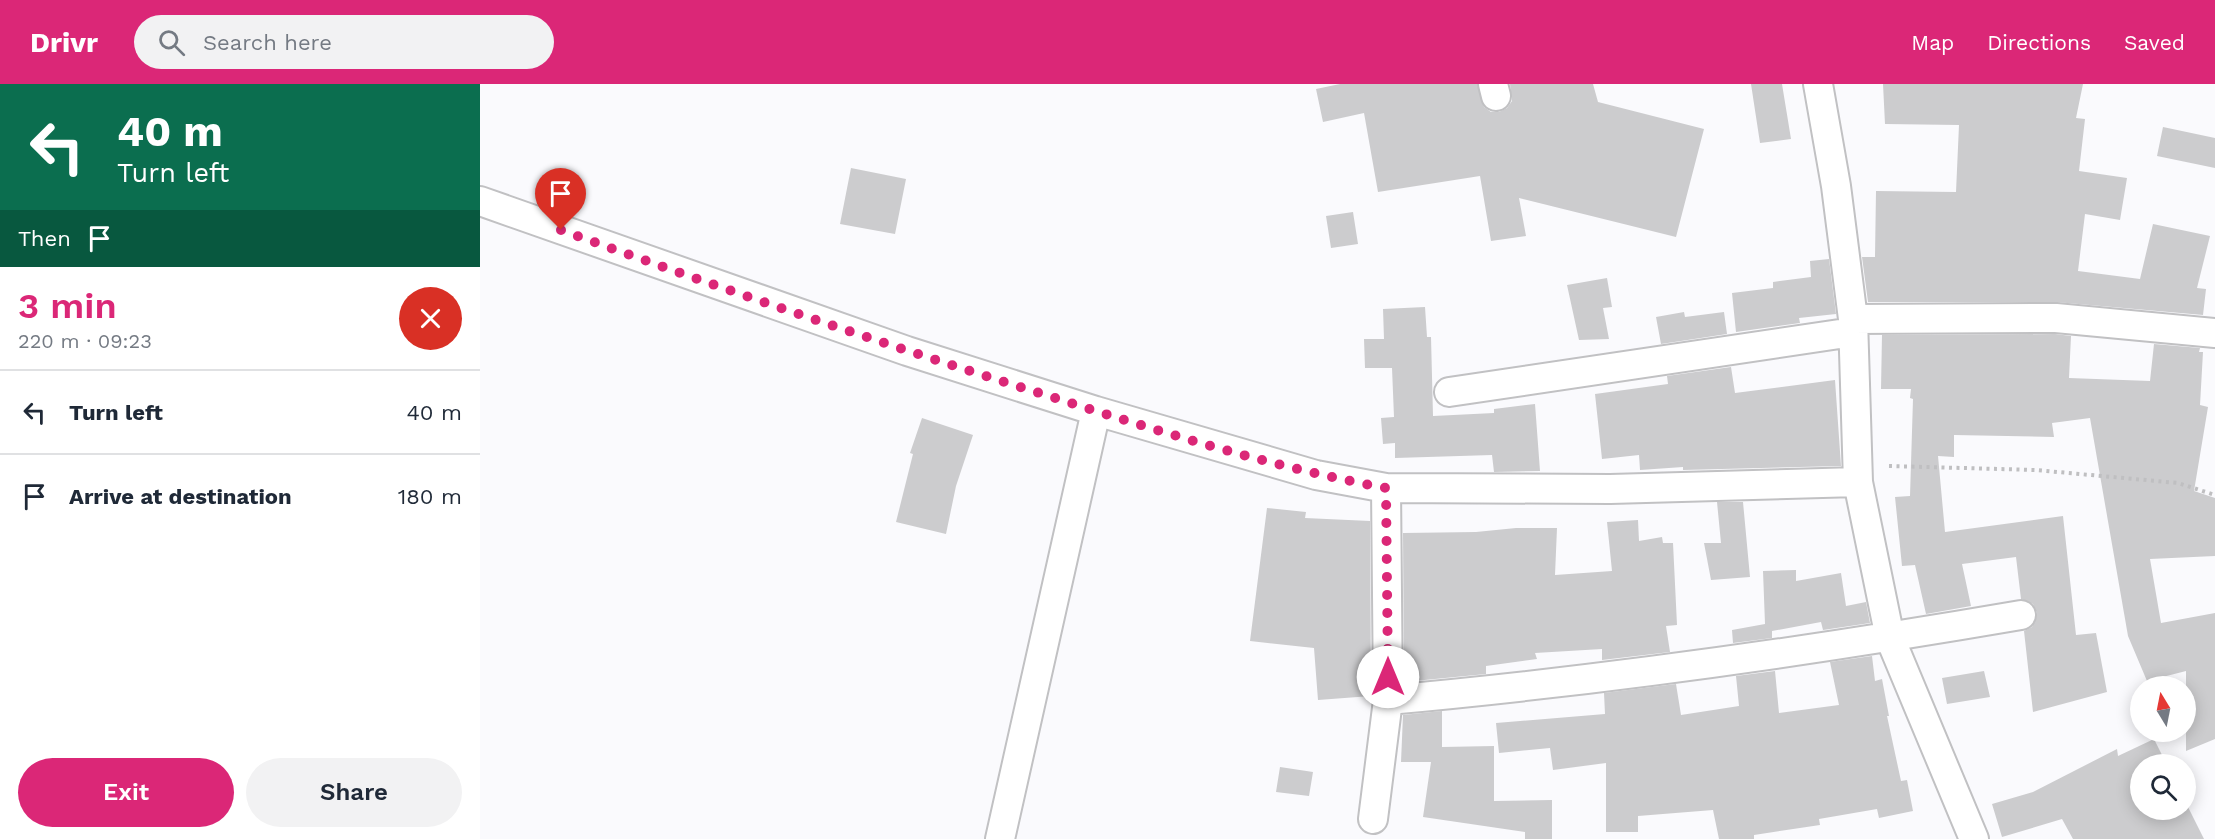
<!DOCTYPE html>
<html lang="en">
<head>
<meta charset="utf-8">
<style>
  body { margin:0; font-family:"Work Sans",sans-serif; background:#f2f2f3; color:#1f2937; height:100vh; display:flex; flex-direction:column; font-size:22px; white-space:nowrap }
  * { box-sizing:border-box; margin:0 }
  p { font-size:20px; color:#747a83 }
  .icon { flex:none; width:33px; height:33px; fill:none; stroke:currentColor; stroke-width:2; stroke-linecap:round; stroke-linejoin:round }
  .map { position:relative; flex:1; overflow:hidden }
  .details { display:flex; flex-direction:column; background:#fff; width:480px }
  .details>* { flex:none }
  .banner { background:#0b6e4f; color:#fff; overflow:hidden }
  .needle { width:39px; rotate:350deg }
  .fabs { position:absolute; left:1650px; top:592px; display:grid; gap:12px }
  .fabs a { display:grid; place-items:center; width:66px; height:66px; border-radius:50%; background:#fff; box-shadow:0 3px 15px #0003; font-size:30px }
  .pin { position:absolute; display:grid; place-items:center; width:51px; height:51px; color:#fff; margin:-62px -26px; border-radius:50% 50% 50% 0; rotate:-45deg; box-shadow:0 0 6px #0007 }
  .pin .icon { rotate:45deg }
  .me { position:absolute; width:66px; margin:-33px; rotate:0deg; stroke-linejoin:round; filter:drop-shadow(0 0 4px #0008) }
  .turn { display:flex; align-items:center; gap:21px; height:126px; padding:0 18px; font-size:27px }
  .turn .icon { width:78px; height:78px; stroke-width:2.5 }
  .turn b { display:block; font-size:42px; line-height:51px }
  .then { display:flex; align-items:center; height:57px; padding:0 18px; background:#0003; gap:12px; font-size:22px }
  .round { display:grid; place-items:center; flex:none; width:63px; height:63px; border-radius:32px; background:#f2f2f3 }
  .head { display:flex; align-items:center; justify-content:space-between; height:102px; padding:0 18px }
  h1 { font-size:36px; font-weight:600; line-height:45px; color:#db2777 }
  .button { display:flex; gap:12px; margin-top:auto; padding:12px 18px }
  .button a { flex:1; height:69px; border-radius:36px; background:#db2777; color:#fff; font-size:24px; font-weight:600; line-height:69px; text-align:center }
  .button a+a { background:#f2f2f3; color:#1f2937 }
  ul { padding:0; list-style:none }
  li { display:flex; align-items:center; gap:18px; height:84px; padding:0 18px; border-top:2px solid #e0e1e3 }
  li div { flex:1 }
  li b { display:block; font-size:22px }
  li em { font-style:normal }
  header { display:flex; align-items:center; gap:36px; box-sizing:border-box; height:84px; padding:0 30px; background:#db2777; color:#fff }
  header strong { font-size:28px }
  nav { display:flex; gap:33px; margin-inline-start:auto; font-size:21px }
  .search { width:420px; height:54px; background:#f2f2f3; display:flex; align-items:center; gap:15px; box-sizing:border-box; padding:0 21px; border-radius:33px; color:#747a83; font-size:22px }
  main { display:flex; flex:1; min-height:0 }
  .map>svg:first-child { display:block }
  .building { fill:#ccccce }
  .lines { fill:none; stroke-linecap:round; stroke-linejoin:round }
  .minor-casing { stroke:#c1c1c3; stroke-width:32 }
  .path { stroke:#bfbfc1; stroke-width:4; stroke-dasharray:3 4.5; stroke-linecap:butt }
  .minor { stroke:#fff; stroke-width:28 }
  .route { stroke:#db2777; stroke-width:10; stroke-dasharray:0 18 }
</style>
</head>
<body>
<header>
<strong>Drivr</strong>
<div class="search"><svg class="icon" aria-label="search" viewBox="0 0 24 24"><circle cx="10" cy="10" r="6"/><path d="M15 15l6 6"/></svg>Search here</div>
<nav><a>Map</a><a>Directions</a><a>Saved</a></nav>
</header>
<main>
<section class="details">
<div class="banner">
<div class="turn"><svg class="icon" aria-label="left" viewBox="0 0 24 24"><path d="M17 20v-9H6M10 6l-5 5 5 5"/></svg><div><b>40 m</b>Turn left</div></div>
<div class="then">Then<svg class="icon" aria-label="arrive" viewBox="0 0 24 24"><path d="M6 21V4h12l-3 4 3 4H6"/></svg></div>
</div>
<div class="head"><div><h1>3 min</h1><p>220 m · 09:23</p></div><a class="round" style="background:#d93025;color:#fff"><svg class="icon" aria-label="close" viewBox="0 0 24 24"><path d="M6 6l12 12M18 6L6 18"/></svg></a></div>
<ul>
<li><svg class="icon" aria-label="left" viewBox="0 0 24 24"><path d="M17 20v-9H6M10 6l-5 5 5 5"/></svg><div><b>Turn left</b></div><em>40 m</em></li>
<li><svg class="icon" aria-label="arrive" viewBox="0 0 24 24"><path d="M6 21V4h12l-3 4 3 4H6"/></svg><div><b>Arrive at destination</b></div><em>180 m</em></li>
</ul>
<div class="button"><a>Exit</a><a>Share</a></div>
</section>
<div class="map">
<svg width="1735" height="755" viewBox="0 0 1735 755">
  <rect width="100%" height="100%" fill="#fafafd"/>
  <path class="building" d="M860 0H997L1004 23 1011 28H1019L1027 24 1032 17 1030 0H1113L1118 18 1224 45 1196 153 1039 114 1046 152 1011 157 1000 92 898 108 884 29 843 38 836 5Z
    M1271 0H1302L1311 55 1280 59Z
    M1403 0H1603L1596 34 1605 35 1599 87 1647 94 1640 136 1605 130 1598 187 1660 195 1673 140 1730 152 1717 204 1726 205 1723 231 1576 218H1388L1382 173H1395L1396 107 1476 108 1479 41 1405 40Z
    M1683 43 1735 54V84L1677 72Z
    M371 84 426 95 415 150 360 140Z
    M873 128 878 160 851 164 846 132Z
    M1349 175 1356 230 1319 234 1320 239 1256 248 1252 209 1293 204V198L1331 193 1330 177Z
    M1127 194 1132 223 1123 224 1129 255 1099 256 1087 201Z
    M945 223 947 253H951L953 332 1014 329V325L1055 320 1060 387 1014 388 1012 371 915 374V359L903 360 901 334 914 333 912 284H885L884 255H904L903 225Z
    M1204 228 1205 233 1244 228 1247 250 1181 260 1176 233Z
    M1575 250 1591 252 1589 294 1670 297 1674 260 1720 264 1719 268H1723L1720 321 1728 323 1714 407 1735 414V472L1670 475 1681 539 1735 529V655L1706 667V630L1712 627 1706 628V587L1667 597 1648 552 1610 334 1572 339 1574 353 1474 351V373L1458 372 1465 448 1583 432 1596 551 1616 549 1627 608 1553 628 1544 547 1552 543 1557 529 1553 520 1541 515 1536 473 1482 480 1491 522 1446 530 1435 481 1422 482 1415 413 1430 412 1433 315 1430 314 1431 305H1401L1402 251Z
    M1251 283 1255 309 1355 296 1361 382 1203 386V383L1160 386 1159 371 1122 375 1115 310 1188 300 1187 292Z
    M442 334 493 351 476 402 466 450 416 438 433 370 430 369Z
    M1237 418H1263L1270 493 1231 496 1224 459H1241Z
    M787 424 826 428 825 434 890 437 891 612 838 616 834 564 770 557Z
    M1158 436 1159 457 1182 453 1183 459H1193L1197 541 1186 542 1190 568 1122 576V565L1055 569 1057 575 1006 582V590L924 598 923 449 996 448 1036 444H1077L1075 491 1132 487 1127 438Z
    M1316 486V497L1361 489 1366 522 1386 518 1390 539 1343 546 1341 538 1292 547V554L1253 559 1252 546 1285 540 1283 487Z
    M1392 572 1395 597 1402 595 1409 632H1407L1421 697 1427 696 1433 727 1399 734 1397 725 1339 735 1340 741 1274 751V755H1239L1233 726 1158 732V748H1126V679L1073 686 1070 664 1019 669 1016 639 1125 630 1124 609 1196 600 1201 631 1259 622 1256 592 1295 587 1299 629 1359 621 1350 578Z
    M1504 587 1510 613 1467 620 1462 594Z
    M962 627V663L1014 662V717L1072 716V755H1045V748L943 733 951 678H921L923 631Z
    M1674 655 1687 681H1660V726H1706V719L1724 755H1593L1582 735 1522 753 1512 720 1553 708 1637 665 1638 672Z
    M800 683 833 688 829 712 796 708Z"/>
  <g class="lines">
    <g class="minor-casing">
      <path id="minor" d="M1013 0 1016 12
        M1338 0 1356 102 1373 235 1378 398 1410 554 1494 755
        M0 117 427 267 616 327 836 391 906 404 1130 405 1378 398
        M1373 235 1576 234 1735 249
        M969 308 1373 248
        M908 616C1119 597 1331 567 1541 531
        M893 735 908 616 906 404
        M520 755 616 327"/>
    </g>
    <path class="path" d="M1409 382 1556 386 1698 399 1735 411"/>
    <use href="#minor" class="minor"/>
  </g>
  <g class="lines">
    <path class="route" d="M81 146C237 203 394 257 553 307 669 344 786 382 906 404L908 593"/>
  </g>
</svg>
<div class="fabs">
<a><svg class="needle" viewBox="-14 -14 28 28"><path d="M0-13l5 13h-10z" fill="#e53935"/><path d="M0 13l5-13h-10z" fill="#747a83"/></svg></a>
<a><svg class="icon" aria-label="search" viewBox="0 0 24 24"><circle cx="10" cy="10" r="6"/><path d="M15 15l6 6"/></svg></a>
</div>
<div class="pin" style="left:81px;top:146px;background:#d93025"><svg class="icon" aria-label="arrive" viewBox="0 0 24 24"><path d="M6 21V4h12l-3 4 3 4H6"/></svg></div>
<svg class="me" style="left:908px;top:593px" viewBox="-20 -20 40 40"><circle r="19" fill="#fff"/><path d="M0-13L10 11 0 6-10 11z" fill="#db2777"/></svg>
</div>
</main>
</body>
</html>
